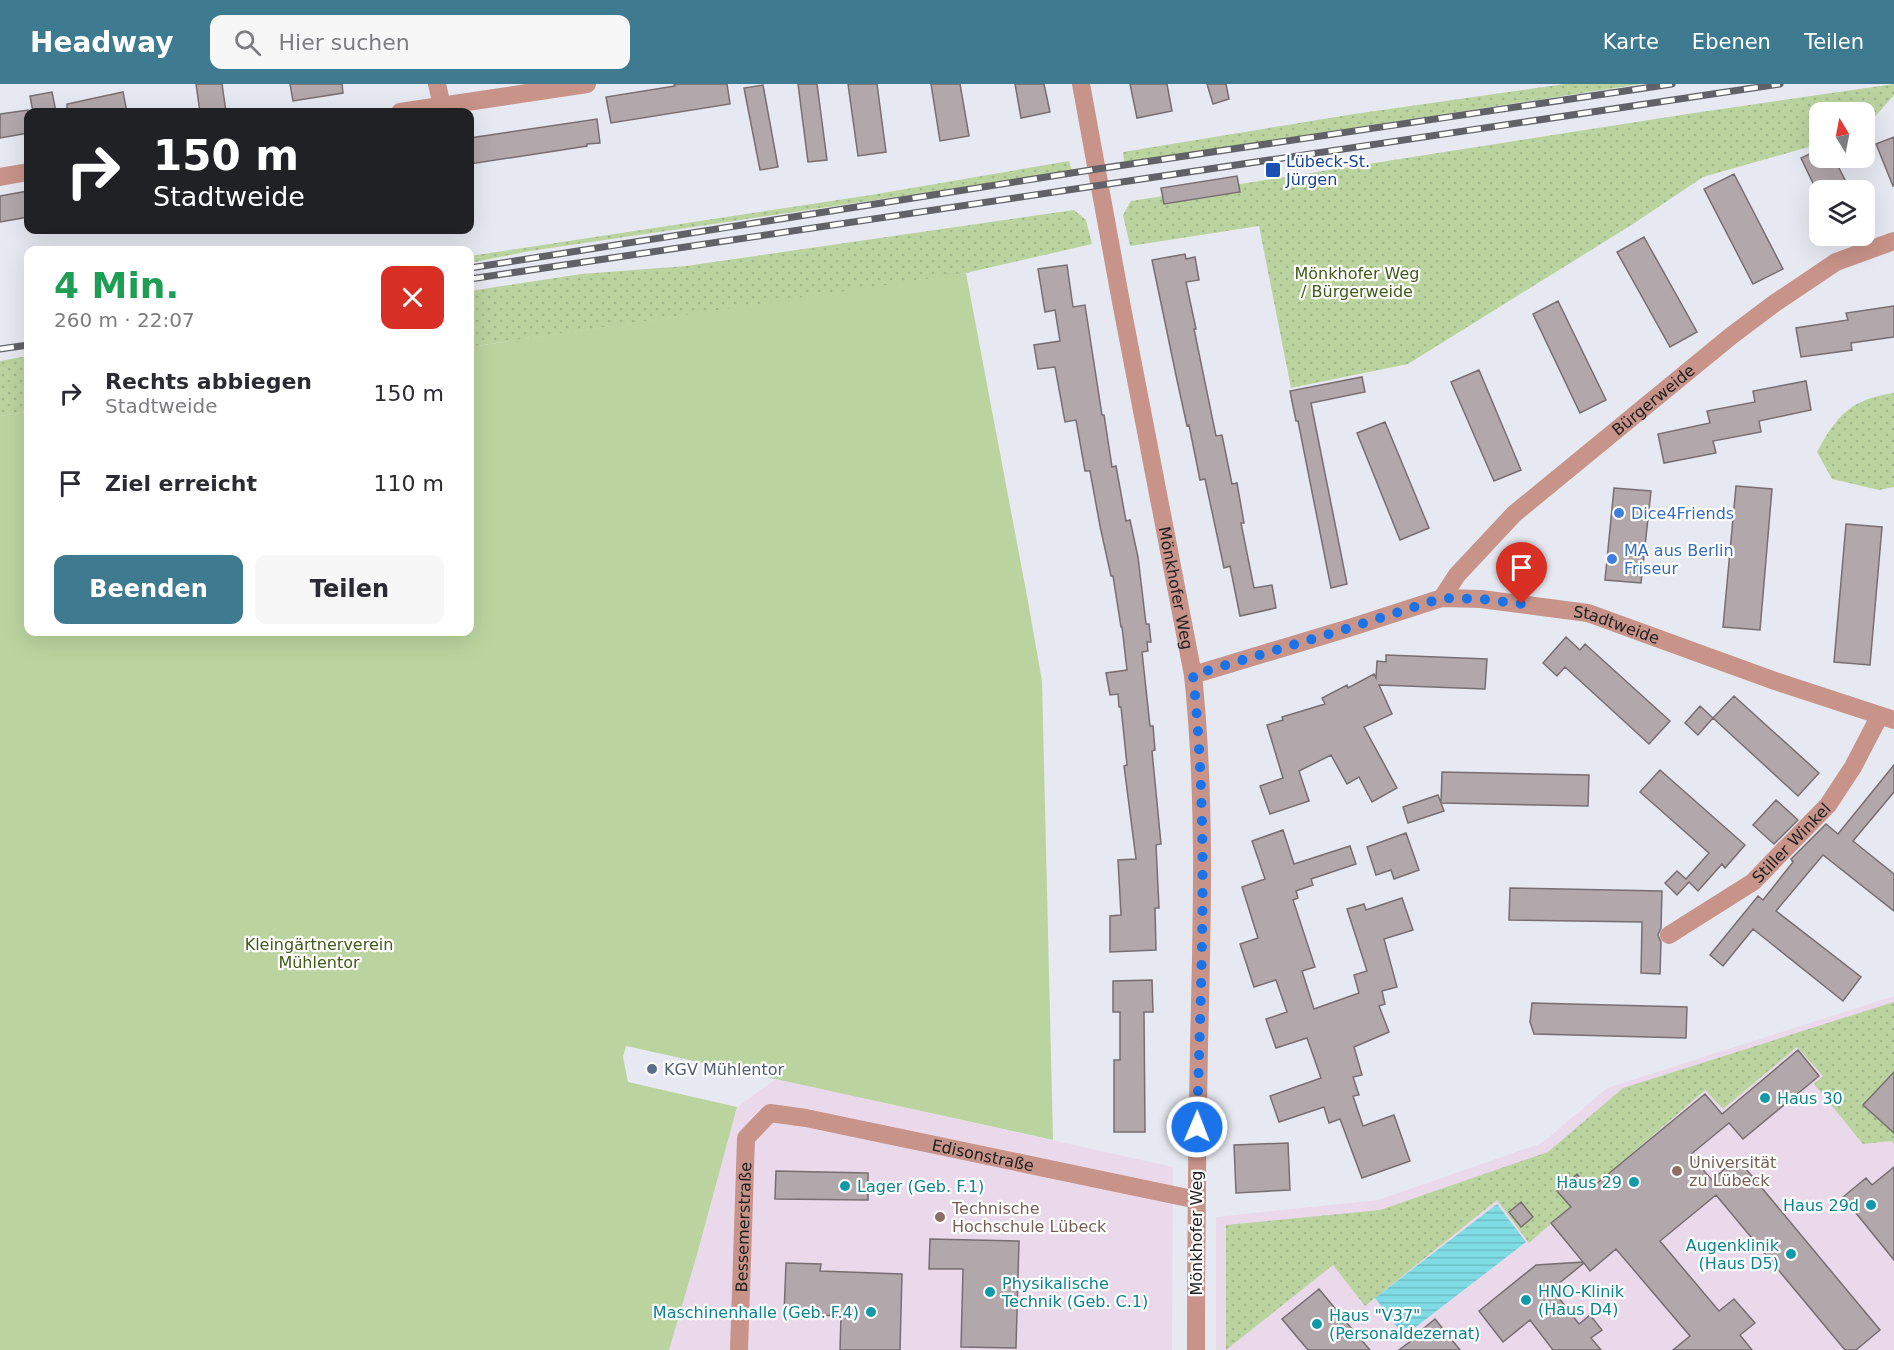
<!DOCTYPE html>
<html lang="de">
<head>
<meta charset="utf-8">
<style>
  body { margin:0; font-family:"DejaVu Sans",sans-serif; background:#f7f7f7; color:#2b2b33; height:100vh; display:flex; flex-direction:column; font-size:22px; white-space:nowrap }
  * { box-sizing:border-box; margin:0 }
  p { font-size:20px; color:#7c7c81 }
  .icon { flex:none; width:33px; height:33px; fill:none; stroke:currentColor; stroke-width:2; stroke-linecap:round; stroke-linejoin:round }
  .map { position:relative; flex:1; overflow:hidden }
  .details { position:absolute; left:24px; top:162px; width:450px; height:390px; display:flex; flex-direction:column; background:#fff; border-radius:12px; box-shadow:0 6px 24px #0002 }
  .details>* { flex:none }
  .guide { position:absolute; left:24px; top:24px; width:450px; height:126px; border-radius:12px; box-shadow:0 6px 24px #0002; background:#202124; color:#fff; overflow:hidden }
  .needle { width:39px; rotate:350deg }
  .fabs { position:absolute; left:1809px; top:18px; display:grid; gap:12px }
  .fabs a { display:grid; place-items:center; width:66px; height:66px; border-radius:12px; background:#fff; box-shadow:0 6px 24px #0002; font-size:30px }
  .pin { position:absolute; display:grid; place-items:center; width:51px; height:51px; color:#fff; margin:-62px -26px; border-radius:50% 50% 50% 0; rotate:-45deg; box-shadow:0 0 6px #0007 }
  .pin .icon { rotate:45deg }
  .me { position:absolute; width:66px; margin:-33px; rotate:1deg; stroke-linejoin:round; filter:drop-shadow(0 0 4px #0008) }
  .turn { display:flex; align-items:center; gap:21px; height:126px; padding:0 30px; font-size:27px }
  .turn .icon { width:78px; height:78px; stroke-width:2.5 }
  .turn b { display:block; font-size:42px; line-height:51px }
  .round { display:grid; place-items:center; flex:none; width:63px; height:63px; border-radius:12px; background:#f7f7f7 }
  .summary { display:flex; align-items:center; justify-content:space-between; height:102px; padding:0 30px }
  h1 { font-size:36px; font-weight:700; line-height:45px; color:#1e9e55 }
  .primary-button { display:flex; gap:12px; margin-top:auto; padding:12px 30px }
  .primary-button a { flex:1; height:69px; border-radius:12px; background:#3e7b91; color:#fff; font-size:24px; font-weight:700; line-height:69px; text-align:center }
  .primary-button a+a { background:#f7f7f7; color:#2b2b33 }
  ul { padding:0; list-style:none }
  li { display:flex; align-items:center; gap:18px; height:90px; padding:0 30px }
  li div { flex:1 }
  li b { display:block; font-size:22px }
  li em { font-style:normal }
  header { display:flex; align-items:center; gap:36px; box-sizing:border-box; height:84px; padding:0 30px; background:#3e7b91; color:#fff }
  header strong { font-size:28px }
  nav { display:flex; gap:33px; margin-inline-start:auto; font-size:21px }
  .search { width:420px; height:54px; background:#f7f7f7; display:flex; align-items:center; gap:15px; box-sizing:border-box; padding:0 21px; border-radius:12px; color:#7c7c81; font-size:22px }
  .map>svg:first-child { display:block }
  .education { fill:#ead9eb }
  .grass { fill:url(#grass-dots) }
  .garden { fill:#bbd49f }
  .water { fill:url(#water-rules) }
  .building { fill:#b2a7aa; stroke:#786e71; stroke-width:1.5 }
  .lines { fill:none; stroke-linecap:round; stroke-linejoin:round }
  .street { stroke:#c89388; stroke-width:18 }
  .rail-casing { stroke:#616267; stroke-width:7 }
  .rail { stroke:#fff; stroke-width:4.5; stroke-dasharray:14; stroke-linecap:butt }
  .route { stroke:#1a73e8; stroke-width:10; stroke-dasharray:0 18 }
  .transit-dot { fill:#1a4fb4; stroke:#fff; stroke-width:2 }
  .shop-dot { fill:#3f7fe0; stroke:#fff; stroke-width:2 }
  .service-dot { fill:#5c6f8a; stroke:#fff; stroke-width:2 }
  .culture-dot { fill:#0f9aa8; stroke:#fff; stroke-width:2 }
  .education-dot { fill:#8d6e63; stroke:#fff; stroke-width:2 }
  .labels { text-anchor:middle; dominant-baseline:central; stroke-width:4.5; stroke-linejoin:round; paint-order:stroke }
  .transit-label { font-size:16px; fill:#164399; stroke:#fff; text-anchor:start }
  .park-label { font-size:16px; fill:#405a19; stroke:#fff }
  .street-label { font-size:16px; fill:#202023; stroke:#fff }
  .shop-label { font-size:16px; fill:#366cbe; stroke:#fff; text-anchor:start }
  .service-label { font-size:16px; fill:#4e5e75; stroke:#fff; text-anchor:start }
  .culture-label { font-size:16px; fill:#0d838f; stroke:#fff; text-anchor:start }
  .education-label { font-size:16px; fill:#785e54; stroke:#fff; text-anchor:start }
</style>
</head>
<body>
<header>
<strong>Headway</strong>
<div class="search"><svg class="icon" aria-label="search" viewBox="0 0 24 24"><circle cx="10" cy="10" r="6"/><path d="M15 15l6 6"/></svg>Hier suchen</div>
<nav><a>Karte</a><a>Ebenen</a><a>Teilen</a></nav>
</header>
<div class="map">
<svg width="1894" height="1266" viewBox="0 0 1894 1266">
  <defs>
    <pattern id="grass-dots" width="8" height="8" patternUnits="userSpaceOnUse" patternTransform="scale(1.5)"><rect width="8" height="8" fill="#bbd49f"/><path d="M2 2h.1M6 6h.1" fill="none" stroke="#a0b689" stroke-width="1.8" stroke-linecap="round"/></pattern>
    <pattern id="water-rules" width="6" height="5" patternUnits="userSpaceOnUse" patternTransform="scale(1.5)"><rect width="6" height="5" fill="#7fdce5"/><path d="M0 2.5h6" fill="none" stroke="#6dbcc4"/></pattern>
  </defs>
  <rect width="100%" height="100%" fill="#e7e9f2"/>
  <path class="education" d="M1894 912V1266H1216V1133L1378 1116 1542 1059 1607 1004Z
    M776 995 1173 1083 1172 1266H669L698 1167 737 1023Z"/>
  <path class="grass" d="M1564 0H1641L1124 79 1123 68 1354 30Z
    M1894 0V11L1865 44 1864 28H1820L1819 60 1703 93 1633 140 1408 280 1291 304 1259 142 1130 162 1123 131 1131 117 1694 29Z
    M1069 77 1072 87 530 167 470 179V172L871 111Z
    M1074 126 1086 136 1092 160 966 189 931 195 470 263V207L581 190 686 182Z
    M28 272V328L0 332V277Z
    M1894 309V403L1879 406 1832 395 1817 368C1837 331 1851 315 1894 309Z
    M1894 918V1060L1891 1057 1863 1060 1814 1000 1823 992 1797 963 1723 1025 1705 1006 1529 1159 1497 1116 1365 1222 1333 1181 1226 1266V1141L1380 1126 1548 1068 1623 1004Z"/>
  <path class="garden" d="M966 189 1027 512 1042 597 1053 1056 626 962 623 973 628 998 737 1023 698 1167 669 1266H0V332L28 328V548H470V263Z"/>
  <path class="water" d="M1497 1120 1526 1158 1404 1252 1375 1214Z"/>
  <path class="building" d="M196 0H222L226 28H200Z
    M290 0H342L343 9 293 17Z
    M674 0H727L730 20 611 39 606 13 675 2Z
    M798 0H817L827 76 808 78Z
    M848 0H877L886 68 858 72Z
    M931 0H960L969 52 940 57Z
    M1015 0H1044L1050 28 1021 34Z
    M1130 0H1167L1172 27 1137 34Z
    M1207 0H1226L1229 15 1213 20Z
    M763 1 778 83 760 86 744 4Z
    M52 8 56 28H33L30 12Z
    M123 8 127 28H67V20Z
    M28 26V49L0 54V30Z
    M597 35 600 59 587 60V62L470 80V54Z
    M1894 53V102H1893L1876 60Z
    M1820 65V74H1834L1850 106H1820V114L1801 74Z
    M1734 90 1783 185 1753 200 1704 105Z
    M1237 92 1240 108 1164 120 1161 104Z
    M28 107V133L0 138V112Z
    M1644 153 1697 248 1670 263 1617 168Z
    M1185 170 1186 175 1195 173 1199 196 1186 198 1196 245H1194L1216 352 1222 351 1232 400 1237 399 1244 439H1241L1254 504 1272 501 1276 524 1240 532 1230 482 1224 484 1205 395 1200 396 1189 341 1187 342 1177 296 1152 176Z
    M1067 181 1073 223 1085 221 1102 331H1104L1112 383 1116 382 1126 437 1130 436 1138 473 1146 540H1149L1151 558H1147L1148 567 1142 568 1150 642H1153L1155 666 1152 667 1161 760 1156 761 1159 824H1155L1156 866 1110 868V832L1121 831 1118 776 1136 775 1124 682 1127 681 1121 623H1119L1118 610 1110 611 1106 589 1127 586 1122 543H1121L1113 492H1111L1100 442 1090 387H1085L1076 336 1065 338 1055 283 1038 285 1034 261 1060 257 1055 226 1045 228 1038 185Z
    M1558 217 1606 316 1580 329 1533 230Z
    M1894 222V253L1851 259 1852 266 1801 273 1796 244 1848 236 1846 229Z
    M1479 286 1521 386 1494 397 1451 298Z
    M1362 293 1365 308 1311 319 1347 500 1331 504 1298 337H1296L1290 307Z
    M1806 297 1811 326 1759 337 1761 348 1713 357 1716 369 1664 379 1658 350 1710 339 1707 327 1755 318 1753 307Z
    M1385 338 1429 444 1400 456 1357 349Z
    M1736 402 1772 405 1760 546 1723 543Z
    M1614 404 1651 407 1641 499 1605 496Z
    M1846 440 1882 443 1870 581 1834 578Z
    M1566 553 1580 566 1585 560 1670 637 1649 660 1565 583 1557 592 1543 579Z
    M1386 571 1487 575 1485 605 1379 601 1392 630 1364 643 1397 704 1372 718 1359 693 1347 700 1331 671 1299 687 1309 717 1270 730 1260 702 1283 694 1267 641 1283 636 1282 633 1325 620 1322 614 1347 601 1348 604 1374 590 1376 594 1377 577 1386 578Z
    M1734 612 1819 689 1798 712 1713 634Z
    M1700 622 1713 634 1698 651 1685 639Z
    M1894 681V708L1853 757 1894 790V827L1823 771 1776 827 1861 893 1843 917 1753 845 1723 882 1710 871 1758 812 1763 816 1793 778 1791 775 1826 740 1838 750Z
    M1660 686 1745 761 1725 784 1722 780 1698 807 1689 798 1677 811 1665 799 1677 787 1686 795 1709 769 1640 708Z
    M1442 688 1589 691 1588 722 1441 719Z
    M1438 711 1444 727 1408 739 1403 723Z
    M1776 716 1798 736 1774 760 1753 741Z
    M1283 746 1294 780 1350 762 1356 780 1311 795 1313 801 1296 807 1298 814 1293 816 1315 883 1302 887 1314 925 1359 909 1354 891 1367 887 1347 825 1364 820 1366 826 1402 814 1413 846 1384 855 1397 903 1382 907 1385 920 1379 922 1389 948 1354 963 1362 991 1353 993 1359 1011 1353 1012 1363 1042 1394 1031 1410 1077 1362 1094 1340 1035 1329 1039 1324 1023 1279 1038 1270 1012 1321 994 1307 954 1276 964 1266 935 1287 928 1276 896 1254 903 1240 860 1258 854 1242 803 1265 795 1252 757Z
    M1406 749 1419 786 1394 795 1391 786 1376 791 1367 763Z
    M1510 804 1662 807 1661 844 1658 851 1661 858 1660 890 1641 889 1642 838 1509 836Z
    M1152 896 1153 928H1144L1145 1048H1114V976H1120V928H1113V897Z
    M1532 919 1687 923 1686 954 1534 950 1530 938Z
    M1798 966 1819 992 1743 1055 1729 1039 1690 1071 1712 1096 1737 1074 1880 1246 1856 1266H1845L1716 1111 1660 1157 1719 1227 1734 1215 1755 1239 1740 1251 1752 1266H1673L1690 1252 1616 1165 1590 1187 1584 1179 1552 1205 1579 1240 1590 1231 1602 1246 1591 1254 1601 1266H1553L1530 1236 1503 1258 1479 1227 1536 1181 1583 1178 1551 1139 1571 1123 1557 1107 1577 1090 1590 1105 1705 1010 1722 1030Z
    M1894 988V1049L1863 1021Z
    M1288 1059 1290 1106 1236 1109 1234 1061Z
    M1894 1083V1176L1843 1113 1866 1094 1872 1101Z
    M776 1087 868 1089V1116L775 1115Z
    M1521 1118 1533 1133 1521 1143 1509 1128Z
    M930 1155 1019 1157 1016 1264 961 1263 963 1185H929Z
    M786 1179 821 1180 820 1187 902 1190 900 1266H840L841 1232 784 1230Z
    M1319 1205 1352 1245 1370 1266H1308L1282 1235Z
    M1435 1235 1460 1266H1399L1424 1247 1423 1245Z"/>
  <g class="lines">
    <g class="street">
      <path d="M437 0 442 22"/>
      <path id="s1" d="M1081 0 1121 218 1193 591C1206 714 1202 839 1199 962 1197 1064 1196 1165 1196 1266"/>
      <path d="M400 28 587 0"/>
      <path d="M0 93 28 88"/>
      <path id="s2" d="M1442 514 1457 491 1514 430 1731 252 1775 219 1836 178 1894 157"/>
      <path id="s3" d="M1193 591 1349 544 1442 514 1481 515 1588 529 1775 597 1894 636"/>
      <path id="s4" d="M1669 851 1753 798 1778 772 1828 721 1853 683 1879 633"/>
      <path id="s5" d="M739 1266 746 1054 770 1029 806 1034 1188 1114H1197"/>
    </g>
    <g class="rail-casing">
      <path id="rail" d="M470 184 1097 85 1672 0
        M470 195 1780 0
        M0 265 28 261"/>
    </g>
    <use href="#rail" class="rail"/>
  </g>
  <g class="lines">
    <path class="route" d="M1197 1043C1201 893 1209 741 1193 591L1349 544 1442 514 1481 515 1522 520"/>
  </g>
  <rect class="transit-dot" x="1265" y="78" width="16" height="16" rx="3"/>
  <g class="shop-dot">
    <circle cx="1619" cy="429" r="6"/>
    <circle cx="1612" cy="475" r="6"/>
  </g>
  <circle class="service-dot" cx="652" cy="985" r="6"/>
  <g class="culture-dot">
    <circle cx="1765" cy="1014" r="6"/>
    <circle cx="1634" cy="1098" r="6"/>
    <circle cx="845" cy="1102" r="6"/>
    <circle cx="1871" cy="1121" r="6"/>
    <circle cx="1791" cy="1170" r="6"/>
    <circle cx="990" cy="1208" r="6"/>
    <circle cx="1526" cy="1216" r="6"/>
    <circle cx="871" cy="1228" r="6"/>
    <circle cx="1317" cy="1240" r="6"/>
  </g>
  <g class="education-dot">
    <circle cx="1677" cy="1087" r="6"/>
    <circle cx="940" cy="1133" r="6"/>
  </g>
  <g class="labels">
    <g class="transit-label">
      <text x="1286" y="77">Lübeck-St.<tspan x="1286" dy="18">Jürgen</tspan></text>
    </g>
    <g class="park-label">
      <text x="1357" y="189">Mönkhofer Weg<tspan x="1357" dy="18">/ Bürgerweide</tspan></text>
      <text x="319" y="860">Kleingärtnerverein<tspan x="319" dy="18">Mühlentor</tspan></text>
    </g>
    <g class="street-label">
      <text stroke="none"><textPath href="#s2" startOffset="291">Bürgerweide</textPath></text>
      <text stroke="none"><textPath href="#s1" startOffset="513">Mönkhofer Weg</textPath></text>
      <text stroke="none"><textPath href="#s3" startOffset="438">Stadtweide</textPath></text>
      <text stroke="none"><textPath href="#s4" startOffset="154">Stiller Winkel</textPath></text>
      <text stroke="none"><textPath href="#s5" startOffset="464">Edisonstraße</textPath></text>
      <text stroke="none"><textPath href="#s5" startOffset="123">Bessemerstraße</textPath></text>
      <text transform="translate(1196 1149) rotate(-90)">Mönkhofer Weg</text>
    </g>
    <g class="shop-label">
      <text x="1631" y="429">Dice4Friends</text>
      <text x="1624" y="466">MA aus Berlin<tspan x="1624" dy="18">Friseur</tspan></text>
    </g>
    <g class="service-label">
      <text x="664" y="985">KGV Mühlentor</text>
    </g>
    <g class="culture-label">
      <text x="1777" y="1014">Haus 30</text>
      <text x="1622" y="1098" text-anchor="end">Haus 29</text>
      <text x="857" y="1102">Lager (Geb. F.1)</text>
      <text x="1859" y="1121" text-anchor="end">Haus 29d</text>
      <text x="1779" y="1161" text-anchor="end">Augenklinik<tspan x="1779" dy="18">(Haus D5)</tspan></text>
      <text x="1002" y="1199">Physikalische<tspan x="1002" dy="18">Technik (Geb. C.1)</tspan></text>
      <text x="1538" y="1207">HNO-Klinik<tspan x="1538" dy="18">(Haus D4)</tspan></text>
      <text x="859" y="1228" text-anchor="end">Maschinenhalle (Geb. F.4)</text>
      <text x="1329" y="1231">Haus "V37"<tspan x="1329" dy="18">(Personaldezernat)</tspan></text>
    </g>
    <g class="education-label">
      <text x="1689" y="1078">Universität<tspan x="1689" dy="18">zu Lübeck</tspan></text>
      <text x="952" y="1124">Technische<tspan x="952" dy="18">Hochschule Lübeck</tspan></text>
    </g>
  </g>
</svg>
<div class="fabs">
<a><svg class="needle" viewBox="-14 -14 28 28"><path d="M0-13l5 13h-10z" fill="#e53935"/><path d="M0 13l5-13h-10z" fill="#7c7c81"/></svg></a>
<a><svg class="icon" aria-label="layers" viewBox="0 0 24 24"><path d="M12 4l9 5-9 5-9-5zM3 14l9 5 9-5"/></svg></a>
</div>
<div class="pin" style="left:1522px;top:520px;background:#d93025"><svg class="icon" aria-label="arrive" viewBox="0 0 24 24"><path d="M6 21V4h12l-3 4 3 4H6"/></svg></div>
<svg class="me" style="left:1197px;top:1043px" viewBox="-20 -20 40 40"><circle r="17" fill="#1a73e8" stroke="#fff" stroke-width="3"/><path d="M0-11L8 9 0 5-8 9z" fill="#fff"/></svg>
<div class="guide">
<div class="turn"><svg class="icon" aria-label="right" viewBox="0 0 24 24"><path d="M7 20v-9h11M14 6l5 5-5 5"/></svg><div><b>150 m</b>Stadtweide</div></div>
</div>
<section class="details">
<div class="summary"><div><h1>4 Min.</h1><p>260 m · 22:07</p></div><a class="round" style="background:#d93025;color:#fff"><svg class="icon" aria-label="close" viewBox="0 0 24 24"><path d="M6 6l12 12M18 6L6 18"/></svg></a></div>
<ul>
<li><svg class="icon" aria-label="right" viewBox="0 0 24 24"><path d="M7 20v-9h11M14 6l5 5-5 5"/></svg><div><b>Rechts abbiegen</b><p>Stadtweide</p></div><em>150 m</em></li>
<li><svg class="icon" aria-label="arrive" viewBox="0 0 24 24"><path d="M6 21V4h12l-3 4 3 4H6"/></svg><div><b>Ziel erreicht</b></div><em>110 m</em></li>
</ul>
<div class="primary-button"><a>Beenden</a><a>Teilen</a></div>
</section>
</div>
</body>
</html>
